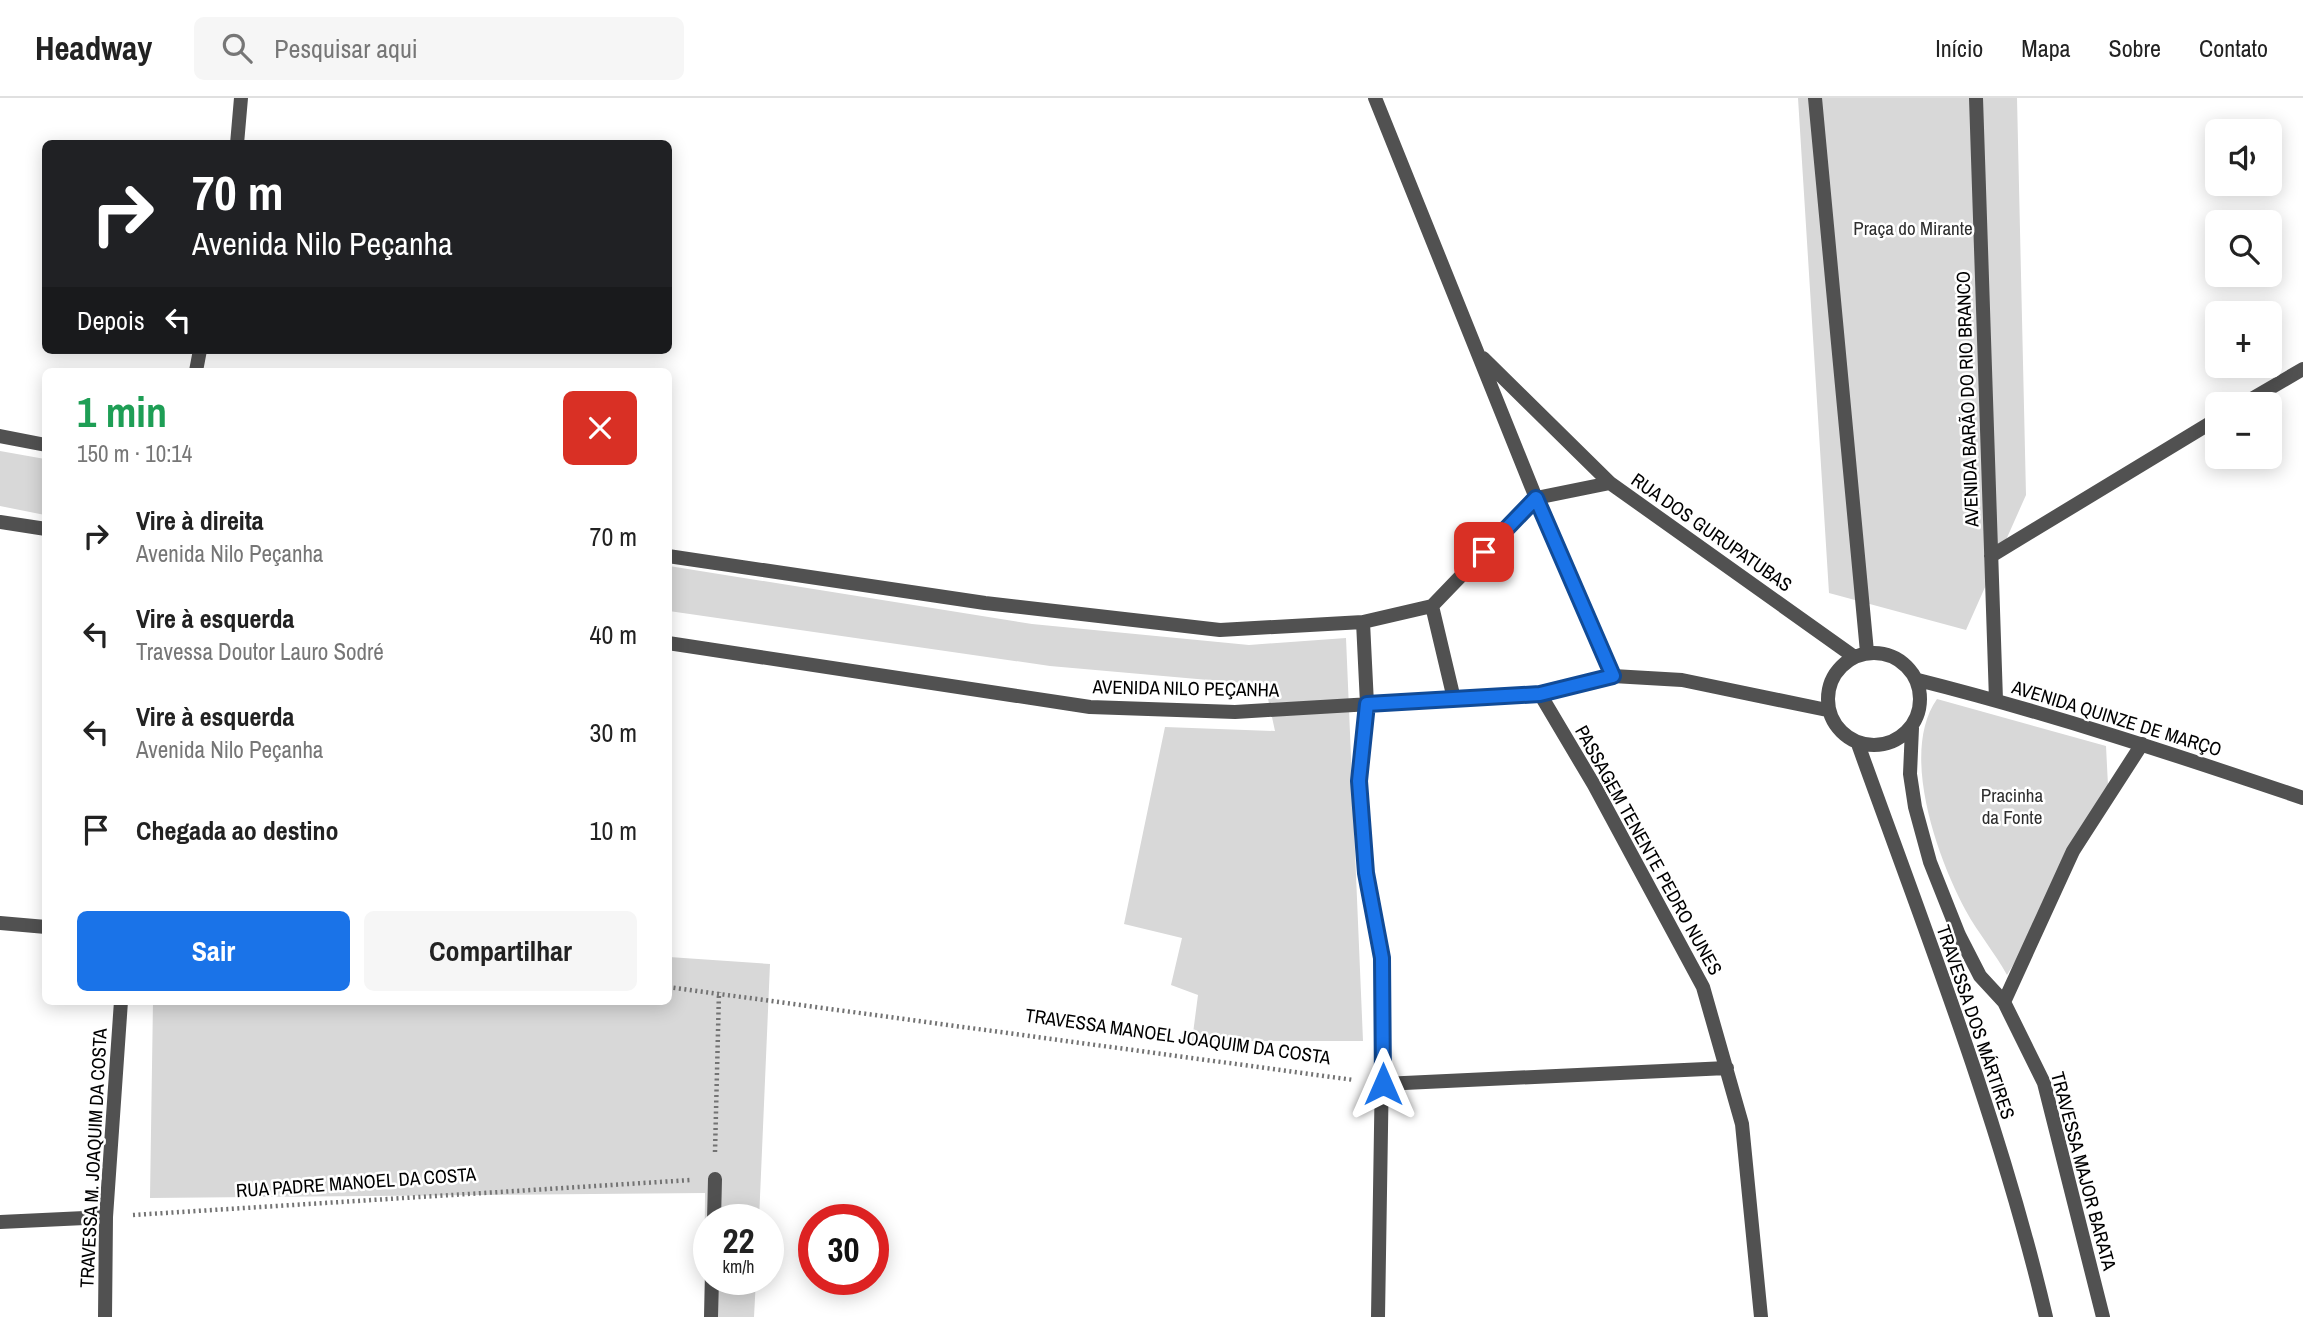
<!DOCTYPE html>
<html lang="pt">
<head>
<meta charset="utf-8">
<style>
  body { margin:0; font-family:"Archivo Narrow",sans-serif; background:#f6f6f6; color:#222; height:100vh; display:flex; flex-direction:column; font-size:26px; white-space:nowrap }
  * { box-sizing:border-box; margin:0 }
  p { font-size:23px; color:#767676 }
  .icon { flex:none; width:38px; height:38px; fill:none; stroke:currentColor; stroke-width:2; stroke-linecap:round; stroke-linejoin:round }
  .map { position:relative; flex:1; overflow:hidden }
  .panel { position:absolute; left:42px; top:270px; width:630px; height:637px; display:flex; flex-direction:column; background:#fff; border-radius:10px; box-shadow:0 4px 18px #0003 }
  .panel>* { flex:none }
  .banner { position:absolute; left:42px; top:42px; width:630px; height:214px; border-radius:10px; box-shadow:0 4px 18px #0003; background:#202124; color:#fff; overflow:hidden }
  .tools { position:absolute; left:2205px; top:21px; display:grid; gap:14px }
  .tools a { display:grid; place-items:center; width:77px; height:77px; border-radius:10px; background:#fff; box-shadow:0 4px 18px #0003; font-size:35px }
  .speed { position:absolute; left:693px; top:1106px; display:flex; gap:14px; font-size:35px; font-weight:700; text-align:center }
  .speed>* { display:grid; place-content:center; width:91px; height:91px; border-radius:50%; background:#fff; box-shadow:0 4px 18px #0003; line-height:1 }
  .speed small { font-size:18px; font-weight:400 }
  .speed .limit { border:10px solid #d22; background:#fff; color:#111 }
  .pin { position:absolute; display:grid; place-items:center; width:60px; height:60px; color:#fff; margin:-30px; border-radius:14px; box-shadow:0 4px 10px #0006 }
  .me { position:absolute; width:77px; margin:-38px; rotate:0deg; stroke-linejoin:round; filter:drop-shadow(0 0 5px #0008) }
  .turn { display:flex; align-items:center; gap:24px; height:147px; padding:0 35px; font-size:32px }
  .turn .icon { width:91px; height:91px; stroke-width:2.5 }
  .turn b { display:block; font-size:49px; line-height:60px }
  .then { display:flex; align-items:center; height:66px; padding:0 35px; background:#0003; gap:14px; font-size:26px }
  .round { display:grid; place-items:center; flex:none; width:74px; height:74px; border-radius:10px; background:#f6f6f6 }
  .overview { display:flex; align-items:center; justify-content:space-between; height:119px; padding:0 35px }
  h1 { font-size:42px; font-weight:700; line-height:52px; color:#1e9e55 }
  .button { display:flex; gap:14px; margin-top:auto; padding:14px 35px }
  .button a { flex:1; height:80px; border-radius:10px; background:#1a73e8; color:#fff; font-size:28px; font-weight:700; line-height:80px; text-align:center }
  .button a+a { background:#f6f6f6; color:#222 }
  ul { padding:0; list-style:none }
  li { display:flex; align-items:center; gap:21px; height:98px; padding:0 35px }
  li div { flex:1 }
  li b { display:block; font-size:26px }
  li em { font-style:normal }
  header { display:flex; align-items:center; gap:42px; box-sizing:border-box; height:98px; padding:0 35px; background:#fff; border-bottom:2px solid #e0e0e0 }
  header strong { font-size:33px }
  nav { display:flex; gap:38px; margin-inline-start:auto; font-size:24px }
  .search { width:490px; height:63px; background:#f6f6f6; display:flex; align-items:center; gap:18px; box-sizing:border-box; padding:0 24px; border-radius:10px; color:#767676; font-size:26px }
  .map>svg:first-child { display:block }
  .green { fill:#d8d8d8 }
  .lines { fill:none; stroke-linecap:round; stroke-linejoin:round }
  .path { stroke:#737373; stroke-width:4.5; stroke-dasharray:2 3.5; stroke-linecap:butt }
  .minor { stroke:#515151; stroke-width:14 }
  .route-casing { stroke:#114b97; stroke-width:18 }
  .route { stroke:#1a73e8; stroke-width:12 }
  .labels { text-anchor:middle; dominant-baseline:central; stroke-width:5; stroke-linejoin:round; paint-order:stroke }
  .park-label { font-size:19px; fill:#2f2f2f; stroke:#fff }
  .street-label { font-size:19px; fill:#000; stroke:#fff }
</style>
</head>
<body>
<header>
<strong>Headway</strong>
<div class="search"><svg class="icon" aria-label="search" viewBox="0 0 24 24"><circle cx="10" cy="10" r="6"/><path d="M15 15l6 6"/></svg>Pesquisar aqui</div>
<nav><a>Início</a><a>Mapa</a><a>Sobre</a><a>Contato</a></nav>
</header>
<div class="map">
<svg width="2303" height="1219" viewBox="0 0 2303 1219">
  <rect width="100%" height="100%" fill="#fff"/>
  <path class="green" d="M1798 0H2017L2026 397 1966 532 1829 495Z
    M0 353 45 361V417L0 408Z
    M669 468 1032 526 1249 547 1346 540 1363 943H1192L1198 897 1171 887 1182 840 1124 826 1165 629 1275 633 1265 587 1050 568 669 513Z
    M1937 601 2106 648 2109 707 2007 877C1995 855 1978 835 1966 813 1938 761 1899 655 1937 601Z
    M669 859 770 866 759 1122H709V1181H756L754 1219H704L705 1095 150 1100 153 903H668Z"/>
  <g class="lines">
    <path class="path" d="M668 889 1354 982
      M715 1054 719 894
      M133 1117 691 1082"/>
    <path class="minor" d="M1375 0 1536 400 1613 578
      M1815 0 1867 554
      M1976 0 1996 602
      M237 46 241 0
      M1483 260 1610 385
      M196 273 200 252
      M2243 306 2303 271
      M0 338 46 347
      M1536 400 1610 385 1853 558
      M0 424 46 431
      M668 458 985 505 1220 532 1363 524 1432 508 1536 400
      M1991 458 2217 321
      M1432 508 1454 601
      M1363 524 1367 606 1359 683 1366 775 1382 860 1383 906 1378 1219
      M668 545 1090 609 1235 614 1540 596 1613 578 1682 582 1827 612
      M1828 601a46 46 0 1 1 92 0a46 46 0 1 1-92 0Z
      M1918 582C2049 615 2176 657 2303 700
      M1540 596 1594 687 1703 889 1742 1026 1761 1219
      M1912 630 1910 676 1915 709 1930 764 1959 837 1980 878 2004 904 2044 985 2103 1219
      M1858 646C1926 835 2000 1023 2046 1219
      M0 825 46 829
      M2004 904 2073 753 2142 646
      M1383 986 1727 970
      M714 1122 715 1081
      M0 1124 106 1119
      M105 1219 106 1119 121 903
      M711 1219 712 1181"/>
  </g>
  <g class="lines">
    <g class="route-casing">
      <path id="route" d="M1383 986 1382 860 1366 775 1359 683 1367 606 1540 596 1613 578 1536 400 1484 454"/>
    </g>
    <use href="#route" class="route"/>
  </g>
  <g class="labels">
    <g class="park-label">
      <text x="1913" y="130">Praça do Mirante</text>
      <text x="2012" y="697">Pracinha<tspan x="2012" dy="22">da Fonte</tspan></text>
    </g>
    <g class="street-label">
      <text transform="translate(1967 301) rotate(-92)">AVENIDA BARÃO DO RIO BRANCO</text>
      <text transform="translate(1712 434) rotate(35)">RUA DOS GURUPATUBAS</text>
      <text transform="translate(1186 590) rotate(1)">AVENIDA NILO PEÇANHA</text>
      <text transform="translate(2117 620) rotate(17)">AVENIDA QUINZE DE MARÇO</text>
      <text transform="translate(1649 752) rotate(61)">PASSAGEM TENENTE PEDRO NUNES</text>
      <text transform="translate(1976 924) rotate(71)">TRAVESSA DOS MÁRTIRES</text>
      <text transform="translate(1178 938) rotate(8)">TRAVESSA MANOEL JOAQUIM DA COSTA</text>
      <text transform="translate(93 1060) rotate(-87)">TRAVESSA M. JOAQUIM DA COSTA</text>
      <text transform="translate(2084 1073) rotate(75)">TRAVESSA MAJOR BARATA</text>
      <text transform="translate(356 1084) rotate(-4)">RUA PADRE MANOEL DA COSTA</text>
    </g>
  </g>
</svg>
<div class="tools">
<a><svg class="icon" aria-label="sound" viewBox="0 0 24 24"><path d="M4 9h4l5-4v14l-5-4H4zM17 9q2 3 0 6"/></svg></a>
<a><svg class="icon" aria-label="search" viewBox="0 0 24 24"><circle cx="10" cy="10" r="6"/><path d="M15 15l6 6"/></svg></a>
<a>+</a>
<a>−</a>
</div>
<div class="speed"><div>22<small>km/h</small></div><div class="limit">30</div></div>
<div class="pin" style="left:1484px;top:454px;background:#d93025"><svg class="icon" aria-label="arrive" viewBox="0 0 24 24"><path d="M6 21V4h12l-3 4 3 4H6"/></svg></div>
<svg class="me" style="left:1383px;top:986px" viewBox="-20 -20 40 40"><path d="M0-17L14 15 0 8-14 15z" fill="#1a73e8" stroke="#fff" stroke-width="4"/></svg>
<div class="banner">
<div class="turn"><svg class="icon" aria-label="right" viewBox="0 0 24 24"><path d="M7 20v-9h11M14 6l5 5-5 5"/></svg><div><b>70 m</b>Avenida Nilo Peçanha</div></div>
<div class="then">Depois<svg class="icon" aria-label="left" viewBox="0 0 24 24"><path d="M17 20v-9H6M10 6l-5 5 5 5"/></svg></div>
</div>
<section class="panel">
<div class="overview"><div><h1>1 min</h1><p>150 m · 10:14</p></div><a class="round" style="background:#d93025;color:#fff"><svg class="icon" aria-label="close" viewBox="0 0 24 24"><path d="M6 6l12 12M18 6L6 18"/></svg></a></div>
<ul>
<li><svg class="icon" aria-label="right" viewBox="0 0 24 24"><path d="M7 20v-9h11M14 6l5 5-5 5"/></svg><div><b>Vire à direita</b><p>Avenida Nilo Peçanha</p></div><em>70 m</em></li>
<li><svg class="icon" aria-label="left" viewBox="0 0 24 24"><path d="M17 20v-9H6M10 6l-5 5 5 5"/></svg><div><b>Vire à esquerda</b><p>Travessa Doutor Lauro Sodré</p></div><em>40 m</em></li>
<li><svg class="icon" aria-label="left" viewBox="0 0 24 24"><path d="M17 20v-9H6M10 6l-5 5 5 5"/></svg><div><b>Vire à esquerda</b><p>Avenida Nilo Peçanha</p></div><em>30 m</em></li>
<li><svg class="icon" aria-label="arrive" viewBox="0 0 24 24"><path d="M6 21V4h12l-3 4 3 4H6"/></svg><div><b>Chegada ao destino</b></div><em>10 m</em></li>
</ul>
<div class="button"><a>Sair</a><a>Compartilhar</a></div>
</section>
</div>
</body>
</html>
